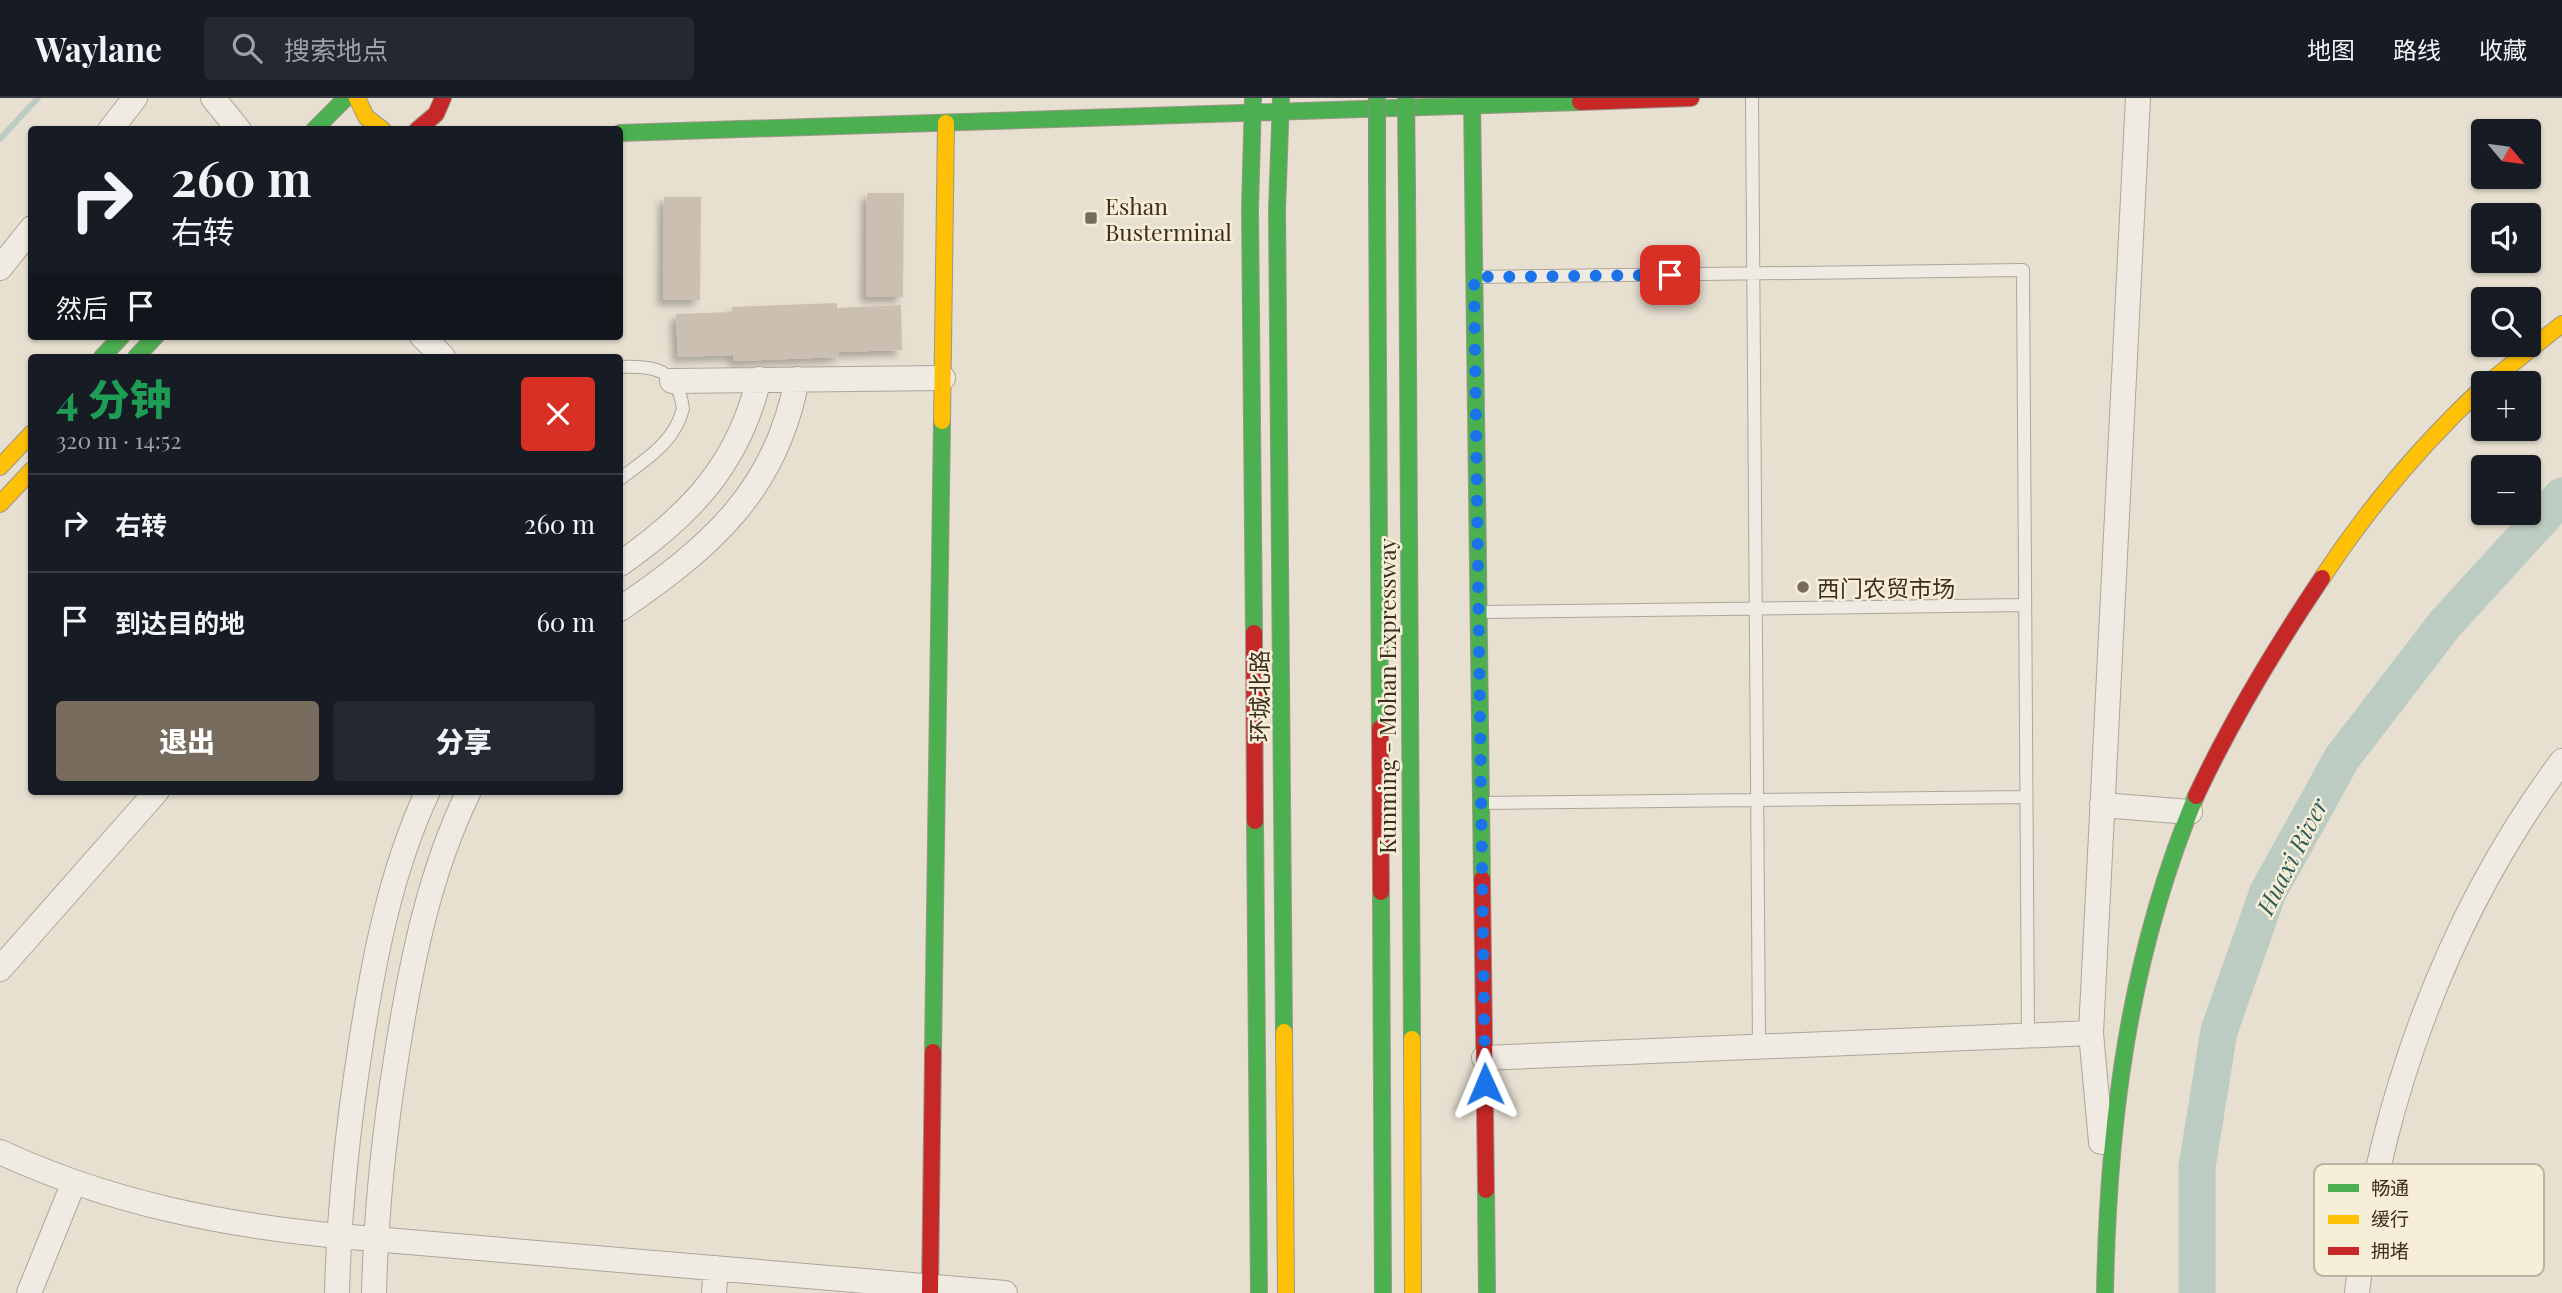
<!DOCTYPE html>
<html lang="zh">
<head>
<meta charset="utf-8">
<style>
  body { margin:0; font-family:"Playfair Display","Noto Sans SC",serif; background:#242831; color:#f1f3f6; height:100vh; display:flex; flex-direction:column; font-size:26px; white-space:nowrap }
  * { box-sizing:border-box; margin:0 }
  p { font-size:23px; color:#9ea1a6 }
  .icon { flex:none; width:38px; height:38px; fill:none; stroke:currentColor; stroke-width:2; stroke-linecap:round; stroke-linejoin:round }
  .map { position:relative; flex:1; overflow:hidden }
  .drawer { position:absolute; left:28px; top:256px; width:595px; height:441px; display:flex; flex-direction:column; background:#171b24; border-radius:7px; box-shadow:0 2px 5px #0004 }
  .drawer>* { flex:none }
  .banner { position:absolute; left:28px; top:28px; width:595px; height:214px; border-radius:7px; box-shadow:0 2px 5px #0004; background:#171b24; color:#f1f3f6; overflow:hidden }
  .needle { width:46px; rotate:119deg }
  .tools { position:absolute; left:2471px; top:21px; display:grid; gap:14px }
  .tools a { display:grid; place-items:center; width:70px; height:70px; border-radius:7px; background:#171b24; box-shadow:0 2px 5px #0004; font-size:35px }
  .pin { position:absolute; display:grid; place-items:center; width:60px; height:60px; color:#fff; margin:-30px; border-radius:14px; box-shadow:0 4px 10px #0006 }
  .me { position:absolute; width:77px; margin:-38px; rotate:359deg; stroke-linejoin:round; filter:drop-shadow(0 0 5px #0008) }
  .turn { display:flex; align-items:center; gap:24px; height:147px; padding:0 28px; font-size:32px }
  .turn .icon { width:91px; height:91px; stroke-width:2.5 }
  .turn b { display:block; font-size:49px; line-height:60px }
  .then { display:flex; align-items:center; height:66px; padding:0 28px; background:#0003; gap:14px; font-size:26px }
  .round { display:grid; place-items:center; flex:none; width:74px; height:74px; border-radius:7px; background:#242831 }
  .head { display:flex; align-items:center; justify-content:space-between; height:119px; padding:0 28px }
  h1 { font-size:42px; font-weight:800; line-height:52px; color:#1e9e55 }
  .primary-button { display:flex; gap:14px; margin-top:auto; padding:14px 28px }
  .primary-button a { flex:1; height:80px; border-radius:7px; background:#786c5e; color:#fff; font-size:28px; font-weight:800; line-height:80px; text-align:center }
  .primary-button a+a { background:#242831; color:#f1f3f6 }
  ul { padding:0; list-style:none }
  li { display:flex; align-items:center; gap:21px; height:98px; padding:0 28px; border-top:2px solid #363941 }
  li div { flex:1 }
  li b { display:block; font-size:26px }
  li em { font-style:normal }
  header { display:flex; align-items:center; gap:42px; box-sizing:border-box; height:98px; padding:0 35px; background:#171b24; border-bottom:2px solid #363941 }
  header strong { font-size:33px }
  nav { display:flex; gap:38px; margin-inline-start:auto; font-size:24px }
  .search { width:490px; height:63px; background:#242831; display:flex; align-items:center; gap:18px; box-sizing:border-box; padding:0 24px; border-radius:7px; color:#9ea1a6; font-size:26px }
  .map>svg:first-child { display:block }
  .lines { fill:none; stroke-linecap:round; stroke-linejoin:round }
  .stream { stroke:#bcccc2; stroke-width:6 }
  .river { stroke:#bcccc2; stroke-width:37 }
  .building { fill:#cbbfb2; filter:url(#shadow) }
  .lane-casing { stroke:#ada599; stroke-width:14 }
  .street-casing { stroke:#ada599; stroke-width:26 }
  .fast-casing { stroke:#9c958a; stroke-width:18 }
  .slow-casing { stroke:#9c958a; stroke-width:18 }
  .jam-casing { stroke:#9c958a; stroke-width:18 }
  .lane { stroke:#efebe3; stroke-width:12 }
  .street { stroke:#efebe3; stroke-width:24 }
  .fast { stroke:#4caf50; stroke-width:16 }
  .slow { stroke:#ffc107; stroke-width:16 }
  .jam { stroke:#c62828; stroke-width:16 }
  .fast-bridge-casing { stroke:#928b80; stroke-width:18; stroke-linecap:butt }
  .fast-bridge { stroke:#4caf50; stroke-width:16 }
  .route { stroke:#1a73e8; stroke-width:12; stroke-dasharray:0 21.6 }
  .poi-dot { fill:#786c5e; stroke:#f7eed8; stroke-width:2.5 }
  .labels { text-anchor:middle; dominant-baseline:central; stroke-width:5; stroke-linejoin:round; paint-order:stroke }
  .poi-label { font-size:23px; fill:#3d2e20; stroke:#f7eed8; text-anchor:start }
  .street-label { font-size:23px; fill:#3d2e20; stroke:#f7eed8 }
  .water-label { font-size:24px; font-style:italic; fill:#2f5d5a; stroke:#f7eed8 }
  .key { fill:#f7eed8; stroke:#bfb4a1; stroke-width:2 }
  .key-label { font-size:19px; fill:#3d2e20 }
</style>
</head>
<body>
<header>
<strong>Waylane</strong>
<div class="search"><svg class="icon" aria-label="search" viewBox="0 0 24 24"><circle cx="10" cy="10" r="6"/><path d="M15 15l6 6"/></svg>搜索地点</div>
<nav><a>地图</a><a>路线</a><a>收藏</a></nav>
</header>
<div class="map">
<svg width="2562" height="1195" viewBox="0 0 2562 1195">
  <defs>
    <filter id="shadow"><feDropShadow dx="-5.5" dy="5.5" stdDeviation="3.5" flood-color="#0004"/></filter>
  </defs>
  <rect width="100%" height="100%" fill="#e7e0d1"/>
  <g class="lines">
    <path class="stream" d="M0 41 38 0"/>
    <path class="river" d="M2197 1195V1069L2219 933 2268 794 2342 660 2445 526 2562 398"/>
  </g>
  <path class="building" d="M867 95H904L903 199H866Z
    M664 99H701L700 202H663Z
    M837 205V210L901 207 902 252 839 254V259L734 263 733 257 678 259 676 216 732 214V209Z"/>
  <g class="lines">
    <g class="lane-casing">
      <path id="lane" d="M1752 0 1759 949
        M1475 179 2023 172 2028 937
        M620 269C653 267 678 271 683 311 674 345 646 361 620 381
        M1480 514 2025 507
        M1481 705 2026 699"/>
    </g>
    <g class="street-casing">
      <path id="street" d="M213 0 239 32
        M110 32 135 0
        M0 170 32 130
        M422 238 443 259
        M672 283 943 280
        M620 466C690 417 738 367 759 281
        M620 511C709 450 776 394 797 281
        M2102 707 2190 714
        M0 871 157 693
        M1484 960 2091 935
        M2101 1044 2091 935 2138 0
        M0 1054C108 1104 221 1127 339 1138L1005 1195
        M29 1195 74 1084
        M337 1195C339 1111 348 1028 361 945 374 860 391 772 428 693
        M374 1195C376 1115 384 1035 397 955 411 866 429 775 469 693
        M714 1195 716 1170
        M2357 1195C2379 1005 2447 817 2562 663"/>
    </g>
    <g class="fast-casing">
      <path id="fast" d="M1253 0 1250 111 1254 535
        M1281 0 1277 112 1284 934
        M1472 0 1482 781
        M314 32 346 0
        M620 35 1580 4
        M1377 87 1380 630
        M1407 97 1412 941
        M102 259 122 238
        M136 259 156 238
        M1255 723 1259 1195
        M1381 794 1383 1195
        M933 954 942 323
        M1486 1092 1487 1195
        M2105 1195C2108 1022 2129 859 2196 698"/>
    </g>
    <g class="slow-casing">
      <path id="slow" d="M357 0 366 19 383 32
        M2488 285 2562 226
        M942 323 946 25
        M0 369 32 335
        M0 406 32 372
        M2322 480C2368 410 2422 346 2483 289
        M1284 934 1286 1195
        M1412 941 1413 1195"/>
    </g>
    <g class="jam-casing">
      <path id="jam" d="M1580 4 1691 0
        M417 32 436 16 443 0
        M1254 535 1255 723
        M1380 630 1381 794
        M2196 698C2232 621 2275 550 2322 480
        M1482 781 1486 1092
        M930 1195 933 954"/>
    </g>
    <use href="#lane" class="lane"/>
    <use href="#street" class="street"/>
    <use href="#fast" class="fast"/>
    <use href="#slow" class="slow"/>
    <use href="#jam" class="jam"/>
    <g class="fast-bridge-casing">
      <path id="fast-bridge" d="M1377 0V87
        M1406 0 1407 97"/>
    </g>
    <use href="#fast-bridge" class="fast-bridge"/>
  </g>
  <g class="lines">
    <path class="route" d="M1485 986 1474 179 1670 177"/>
  </g>
  <g class="poi-dot">
    <rect x="1084" y="113" width="14" height="14" rx="3.5"/>
    <circle cx="1803" cy="489" r="7"/>
  </g>
  <g class="labels">
    <g class="poi-label">
      <text x="1105" y="107">Eshan<tspan x="1105" dy="26">Busterminal</tspan></text>
      <text x="1817" y="489">西门农贸市场</text>
    </g>
    <g class="street-label">
      <text transform="translate(1258 598) rotate(-90)">环城北路</text>
      <text transform="translate(1386 598) rotate(-90)">Kunming - Mohan Expressway</text>
    </g>
    <g class="water-label">
      <text transform="translate(2291 758) rotate(-63)">Huaxi River</text>
    </g>
  </g>
  <rect x="2314" y="1066" width="230" height="112" rx="10" class="key"/>
  <rect x="2328" y="1086" width="31" height="8" fill="#4caf50"/>
  <rect x="2328" y="1117" width="31" height="9" fill="#ffc107"/>
  <rect x="2328" y="1149" width="31" height="8" fill="#c62828"/>
  <g class="key-label">
    <text x="2371" y="1097">畅通</text>
    <text x="2371" y="1128">缓行</text>
    <text x="2371" y="1160">拥堵</text>
  </g>
</svg>
<div class="tools">
<a><svg class="needle" viewBox="-14 -14 28 28"><path d="M0-13l5 13h-10z" fill="#e53935"/><path d="M0 13l5-13h-10z" fill="#9ea1a6"/></svg></a>
<a><svg class="icon" aria-label="sound" viewBox="0 0 24 24"><path d="M4 9h4l5-4v14l-5-4H4zM17 9q2 3 0 6"/></svg></a>
<a><svg class="icon" aria-label="search" viewBox="0 0 24 24"><circle cx="10" cy="10" r="6"/><path d="M15 15l6 6"/></svg></a>
<a>+</a>
<a>−</a>
</div>
<div class="pin" style="left:1670px;top:177px;background:#d93025"><svg class="icon" aria-label="arrive" viewBox="0 0 24 24"><path d="M6 21V4h12l-3 4 3 4H6"/></svg></div>
<svg class="me" style="left:1485px;top:986px" viewBox="-20 -20 40 40"><path d="M0-17L14 15 0 8-14 15z" fill="#1a73e8" stroke="#fff" stroke-width="4"/></svg>
<div class="banner">
<div class="turn"><svg class="icon" aria-label="right" viewBox="0 0 24 24"><path d="M7 20v-9h11M14 6l5 5-5 5"/></svg><div><b>260 m</b>右转</div></div>
<div class="then">然后<svg class="icon" aria-label="arrive" viewBox="0 0 24 24"><path d="M6 21V4h12l-3 4 3 4H6"/></svg></div>
</div>
<section class="drawer">
<div class="head"><div><h1>4 分钟</h1><p>320 m · 14:52</p></div><a class="round" style="background:#d93025;color:#fff"><svg class="icon" aria-label="close" viewBox="0 0 24 24"><path d="M6 6l12 12M18 6L6 18"/></svg></a></div>
<ul>
<li><svg class="icon" aria-label="right" viewBox="0 0 24 24"><path d="M7 20v-9h11M14 6l5 5-5 5"/></svg><div><b>右转</b></div><em>260 m</em></li>
<li><svg class="icon" aria-label="arrive" viewBox="0 0 24 24"><path d="M6 21V4h12l-3 4 3 4H6"/></svg><div><b>到达目的地</b></div><em>60 m</em></li>
</ul>
<div class="primary-button"><a>退出</a><a>分享</a></div>
</section>
</div>
</body>
</html>
